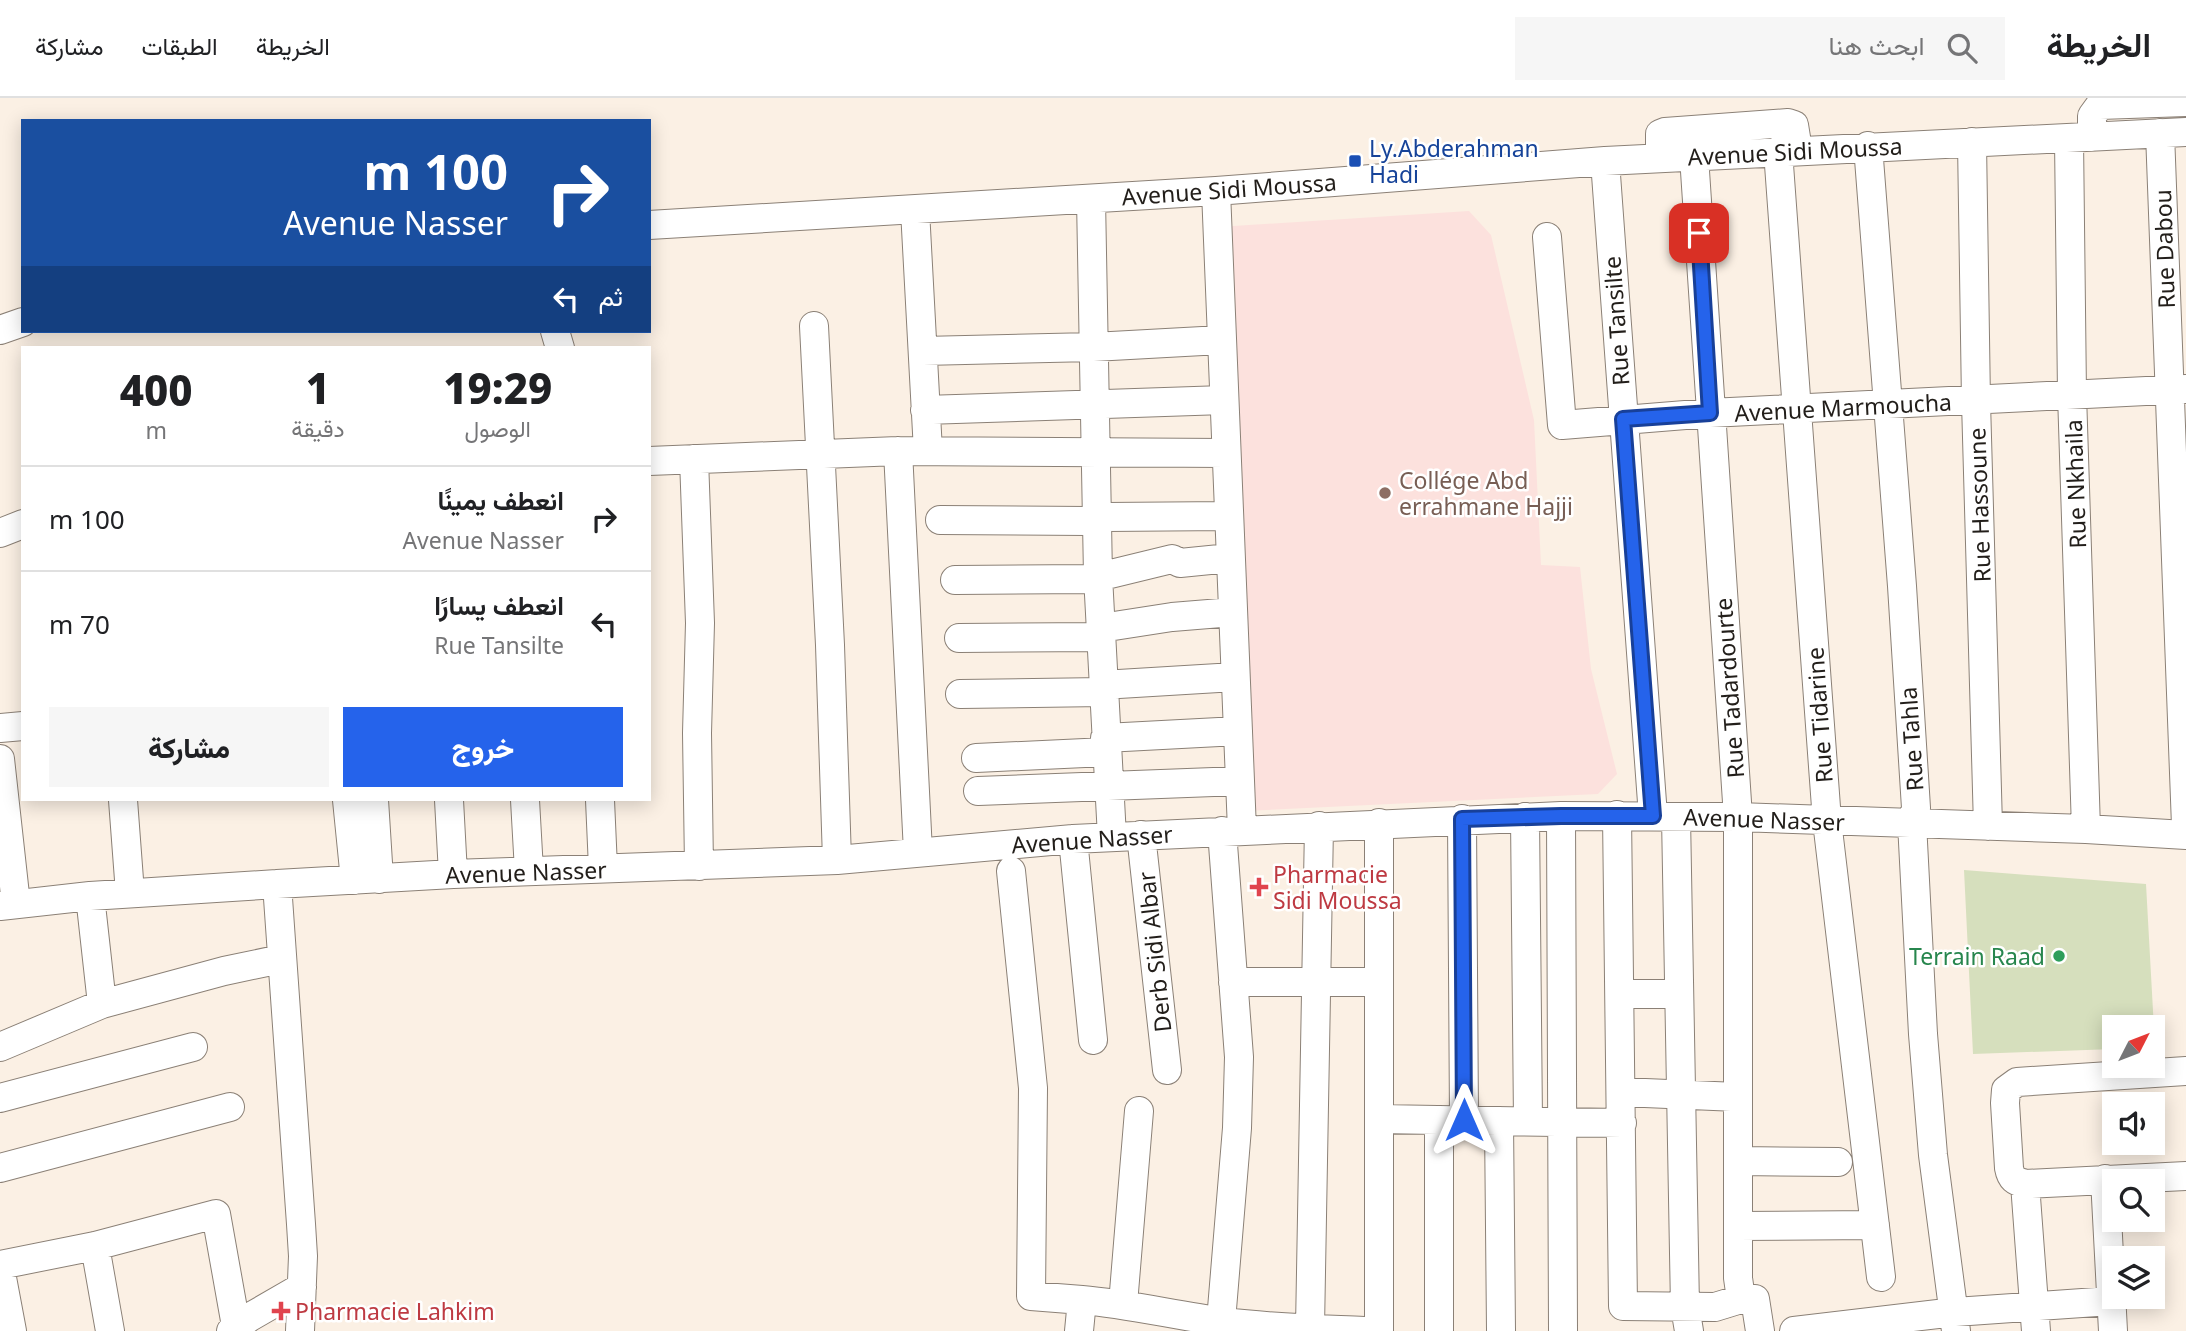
<!DOCTYPE html>
<html lang="ar">
<head>
<meta charset="utf-8">
<style>
  body { margin:0; font-family:"Noto Sans",Vazirmatn,sans-serif; background:#f6f6f6; color:#202124; direction:rtl; height:100vh; display:flex; flex-direction:column; font-size:26px; white-space:nowrap }
  * { box-sizing:border-box; margin:0 }
  p { font-size:23px; color:#757577 }
  .icon { flex:none; width:38px; height:38px; fill:none; stroke:currentColor; stroke-width:2; stroke-linecap:round; stroke-linejoin:round }
  .map { position:relative; flex:1; overflow:hidden; direction:ltr }
  .details { position:absolute; left:21px; top:248px; width:630px; height:455px; display:flex; flex-direction:column; background:#fff; border-radius:0px; box-shadow:0 4px 18px #0003; direction:rtl }
  .details>* { flex:none }
  .banner { position:absolute; left:21px; top:21px; width:630px; height:214px; border-radius:0px; box-shadow:0 4px 18px #0003; direction:rtl; background:#1a4fa0; color:#fff; overflow:hidden }
  .needle { width:46px; rotate:48deg }
  .tools { position:absolute; left:2102px; top:917px; display:grid; gap:14px }
  .tools a { display:grid; place-items:center; width:63px; height:63px; border-radius:0px; background:#fff; box-shadow:0 4px 18px #0003; font-size:35px }
  .pin { position:absolute; display:grid; place-items:center; width:60px; height:60px; color:#fff; margin:-30px; border-radius:14px; box-shadow:0 4px 10px #0006 }
  .me { position:absolute; width:77px; margin:-38px; rotate:0deg; stroke-linejoin:round; filter:drop-shadow(0 0 5px #0008) }
  .turn { display:flex; align-items:center; gap:24px; height:147px; padding:0 28px; font-size:32px }
  .turn .icon { width:91px; height:91px; stroke-width:2.5 }
  .turn b { display:block; font-size:49px; line-height:60px }
  .then { display:flex; align-items:center; height:66px; padding:0 28px; background:#0003; gap:14px; font-size:26px }
  .eta { display:flex; justify-content:space-evenly; align-items:center; height:119px; text-align:center }
  .eta b { font-size:42px; font-weight:800; line-height:49px }
  .cta { display:flex; gap:14px; margin-top:auto; padding:14px 28px }
  .cta a { flex:1; height:80px; border-radius:0px; background:#2563eb; color:#fff; font-size:28px; font-weight:800; line-height:80px; text-align:center }
  .cta a+a { background:#f6f6f6; color:#202124 }
  ul { padding:0; list-style:none }
  li { display:flex; align-items:center; gap:21px; height:105px; padding:0 28px; border-top:2px solid #e0e0e0 }
  li div { flex:1 }
  li b { display:block; font-size:26px }
  li em { font-style:normal }
  header { display:flex; align-items:center; gap:42px; box-sizing:border-box; height:98px; padding:0 35px; background:#fff; border-bottom:2px solid #e0e0e0 }
  header strong { font-size:33px }
  nav { display:flex; gap:38px; margin-inline-start:auto; font-size:24px }
  .search { width:490px; height:63px; background:#f6f6f6; display:flex; align-items:center; gap:18px; box-sizing:border-box; padding:0 24px; border-radius:0px; color:#757577; font-size:26px }
  .map>svg:first-child { display:block }
  .education { fill:#fce1dd }
  .garden { fill:#d6dfbd }
  .lines { fill:none; stroke-linecap:round; stroke-linejoin:round }
  .minor-casing { stroke:#8b8076; stroke-width:30 }
  .minor { stroke:#fff; stroke-width:28 }
  .route-casing { stroke:#184099; stroke-width:18 }
  .route { stroke:#2563eb; stroke-width:12 }
  .transit-dot { fill:#1a4fb4; stroke:#fff; stroke-width:2.5 }
  .education-dot { fill:#8d6e63; stroke:#fff; stroke-width:2.5 }
  .health-dot { fill:#e0444e; stroke:#fff; stroke-width:2.5 }
  .leisure-dot { fill:#2e9e5b; stroke:#fff; stroke-width:2.5 }
  .labels { text-anchor:middle; dominant-baseline:central; stroke-width:5; stroke-linejoin:round; paint-order:stroke }
  .transit-label { font-size:23px; fill:#164399; stroke:#fff; text-anchor:start }
  .street-label { font-size:23px; fill:#221e1a; stroke:#fff }
  .education-label { font-size:23px; fill:#785e54; stroke:#fff; text-anchor:start }
  .health-label { font-size:23px; fill:#be3a42; stroke:#fff; text-anchor:start }
  .leisure-label { font-size:23px; fill:#27864d; stroke:#fff; text-anchor:end }
</style>
</head>
<body>
<header>
<strong>الخريطة</strong>
<div class="search"><svg class="icon" aria-label="search" viewBox="0 0 24 24"><circle cx="10" cy="10" r="6"/><path d="M15 15l6 6"/></svg>ابحث هنا</div>
<nav><a>الخريطة</a><a>الطبقات</a><a>مشاركة</a></nav>
</header>
<div class="map">
<svg width="2186" height="1233" viewBox="0 0 2186 1233">
  <rect width="100%" height="100%" fill="#fbf0e4"/>
  <path class="education" d="M1469 113 1491 137 1534 322 1541 467 1580 469 1591 571 1617 676 1598 696 1245 713 1218 129Z"/>
  <path class="garden" d="M1964 772 2146 786 2155 949H2153L2152 929H2114V951L1973 956Z"/>
  <g class="lines">
    <g class="minor-casing">
      <path id="minor" d="M2160 35 2186 728
        M2092 39V18L2100 7 2186 4
        M2069 41 2072 296 2086 731
        M1972 44 1976 304 1988 728
        M1868 48 1902 488 1916 710 1912 725 1923 936 1933 1057 1956 1233
        M1778 53 1827 723 1881 1179
        M1694 58 1738 719V1180L1741 1201H1755L1760 1233
        M1660 60V36L1665 34 1788 25 1794 27 1798 52
        M1605 63 1653 718
        M1216 93 1242 732
        M1091 101 1098 478 1112 739
        M915 112 928 353
        M649 127 1216 93 1605 63 2186 34
        M1547 139 1562 327 1710 315 2186 291
        M814 228 830 547 837 762
        M0 232 23 224
        M555 233 560 250
        M923 253 1093 249 1221 242
        M925 312 1224 302
        M898 353 918 754
        M694 361 700 525 697 635 699 768
        M649 363 898 353 1226 355
        M940 422 1088 423 1106 419 1228 418
        M0 435 23 426
        M955 482 1090 481 1172 461 1180 465 1230 460
        M1101 530 1172 519 1233 514
        M959 540 1101 539
        M1102 587 1235 579
        M960 596 1103 594
        M0 630 23 628
        M1105 640 1238 633
        M976 660 1106 654
        M0 661 16 806
        M978 693 1240 683
        M123 702 130 795
        M347 702 355 782
        M374 702 379 781
        M449 702 453 776
        M525 702 529 773
        M600 702 603 770
        M1617 717 1623 1208 1715 1209 1741 1201
        M1561 718 1563 1233
        M1525 719 1528 1023
        M1676 719 1685 1209 1689 1233
        M1462 721 1464 1022
        M1141 737 1167 972
        M1073 741 1093 942
        M1011 773 1033 990 1031 1198 1082 1202 1079 1233
        M277 786 301 1126 303 1158 300 1233
        M90 798 102 906
        M0 808 90 798 277 786 453 776 837 762 1073 741 1561 718 1738 719 2086 731 2186 737
        M1233 884H1378
        M1621 896H1679
        M0 949 102 906 224 873 281 861
        M2186 973 2017 984 2006 992 2005 1005 2009 1070C2011 1081 2015 1083 2025 1086L2186 1078
        M1622 994 1737 999
        M0 1000 193 949
        M1379 1021 1622 1025
        M1499 1023 1501 1233
        M1738 1063 1838 1064
        M0 1070 230 1009
        M2105 1081 2113 1233
        M2025 1086 2036 1233
        M1738 1128 1875 1127
        M95 1148 110 1233
        M0 1167 95 1148 216 1116 236 1228
        M0 1169 12 1233
        M1082 1202C1130 1206 1177 1218 1225 1224 1271 1230 1318 1231 1364 1233
        M1123 1206 1139 1013
        M1221 1223 1237 1030 1239 959 1222 733
        M1310 1230 1319 728
        M231 1233 250 1219 302 1189
        M1379 1233V725
        M1439 1233V1022
        M1794 1233 1955 1214 2111 1203"/>
    </g>
    <use href="#minor" class="minor"/>
  </g>
  <g class="lines">
    <g class="route-casing">
      <path id="route" d="M1464 1022 1462 721 1561 718H1653L1623 321 1710 315 1699 135"/>
    </g>
    <use href="#route" class="route"/>
  </g>
  <rect class="transit-dot" x="1348" y="56" width="14" height="14" rx="3.5"/>
  <circle class="education-dot" cx="1385" cy="395" r="7"/>
  <g class="health-dot">
    <path d="M1255.5 778.5h7v7h7v7h-7v7h-7v-7h-7v-7h7z"/>
    <path d="M277.5 1202.5h7v7h7v7h-7v7h-7v-7h-7v-7h7z"/>
  </g>
  <circle class="leisure-dot" cx="2059" cy="858" r="7"/>
  <g class="labels">
    <g class="transit-label">
      <text x="1369" y="50">Ly.Abderahman<tspan x="1369" dy="26">Hadi</tspan></text>
    </g>
    <g class="street-label">
      <text transform="translate(1795 53) rotate(-3)">Avenue Sidi Moussa</text>
      <text transform="translate(1229 91) rotate(-4)">Avenue Sidi Moussa</text>
      <text transform="translate(2164 151) rotate(-92)">Rue Dabou</text>
      <text transform="translate(1616 223) rotate(-94)">Rue Tansilte</text>
      <text transform="translate(1843 309) rotate(-3)">Avenue Marmoucha</text>
      <text transform="translate(2075 386) rotate(-92)">Rue Nkhaila</text>
      <text transform="translate(1979 407) rotate(-92)">Rue Hassoune</text>
      <text transform="translate(1729 590) rotate(-94)">Rue Tadardourte</text>
      <text transform="translate(1819 617) rotate(-94)">Rue Tidarine</text>
      <text transform="translate(1911 641) rotate(-94)">Rue Tahla</text>
      <text transform="translate(1764 721) rotate(2)">Avenue Nasser</text>
      <text transform="translate(1092 741) rotate(-4)">Avenue Nasser</text>
      <text transform="translate(526 774) rotate(-2)">Avenue Nasser</text>
      <text transform="translate(1154 854) rotate(-96)">Derb Sidi Albar</text>
    </g>
    <g class="education-label">
      <text x="1399" y="382">Collége Abd<tspan x="1399" dy="26">errahmane Hajji</tspan></text>
    </g>
    <g class="health-label">
      <text x="1273" y="776">Pharmacie<tspan x="1273" dy="26">Sidi Moussa</tspan></text>
      <text x="295" y="1213">Pharmacie Lahkim</text>
    </g>
    <g class="leisure-label">
      <text x="2045" y="858">Terrain Raad</text>
    </g>
  </g>
</svg>
<div class="tools">
<a><svg class="needle" viewBox="-14 -14 28 28"><path d="M0-13l5 13h-10z" fill="#e53935"/><path d="M0 13l5-13h-10z" fill="#757577"/></svg></a>
<a><svg class="icon" aria-label="sound" viewBox="0 0 24 24"><path d="M4 9h4l5-4v14l-5-4H4zM17 9q2 3 0 6"/></svg></a>
<a><svg class="icon" aria-label="search" viewBox="0 0 24 24"><circle cx="10" cy="10" r="6"/><path d="M15 15l6 6"/></svg></a>
<a><svg class="icon" aria-label="layers" viewBox="0 0 24 24"><path d="M12 4l9 5-9 5-9-5zM3 14l9 5 9-5"/></svg></a>
</div>
<div class="pin" style="left:1699px;top:135px;background:#d93025"><svg class="icon" aria-label="arrive" viewBox="0 0 24 24"><path d="M6 21V4h12l-3 4 3 4H6"/></svg></div>
<svg class="me" style="left:1464px;top:1022px" viewBox="-20 -20 40 40"><path d="M0-17L14 15 0 8-14 15z" fill="#2563eb" stroke="#fff" stroke-width="4"/></svg>
<div class="banner">
<div class="turn"><svg class="icon" aria-label="right" viewBox="0 0 24 24"><path d="M7 20v-9h11M14 6l5 5-5 5"/></svg><div><b>100 m</b>Avenue Nasser</div></div>
<div class="then">ثم<svg class="icon" aria-label="left" viewBox="0 0 24 24"><path d="M17 20v-9H6M10 6l-5 5 5 5"/></svg></div>
</div>
<section class="details">
<div class="eta">
<div><b>19:29</b><p>الوصول</p></div>
<div><b>1</b><p>دقيقة</p></div>
<div><b>400</b><p>m</p></div>
</div>
<ul>
<li><svg class="icon" aria-label="right" viewBox="0 0 24 24"><path d="M7 20v-9h11M14 6l5 5-5 5"/></svg><div><b>انعطف يمينًا</b><p>Avenue Nasser</p></div><em>100 m</em></li>
<li><svg class="icon" aria-label="left" viewBox="0 0 24 24"><path d="M17 20v-9H6M10 6l-5 5 5 5"/></svg><div><b>انعطف يسارًا</b><p>Rue Tansilte</p></div><em>70 m</em></li>
</ul>
<div class="cta"><a>خروج</a><a>مشاركة</a></div>
</section>
</div>
</body>
</html>
